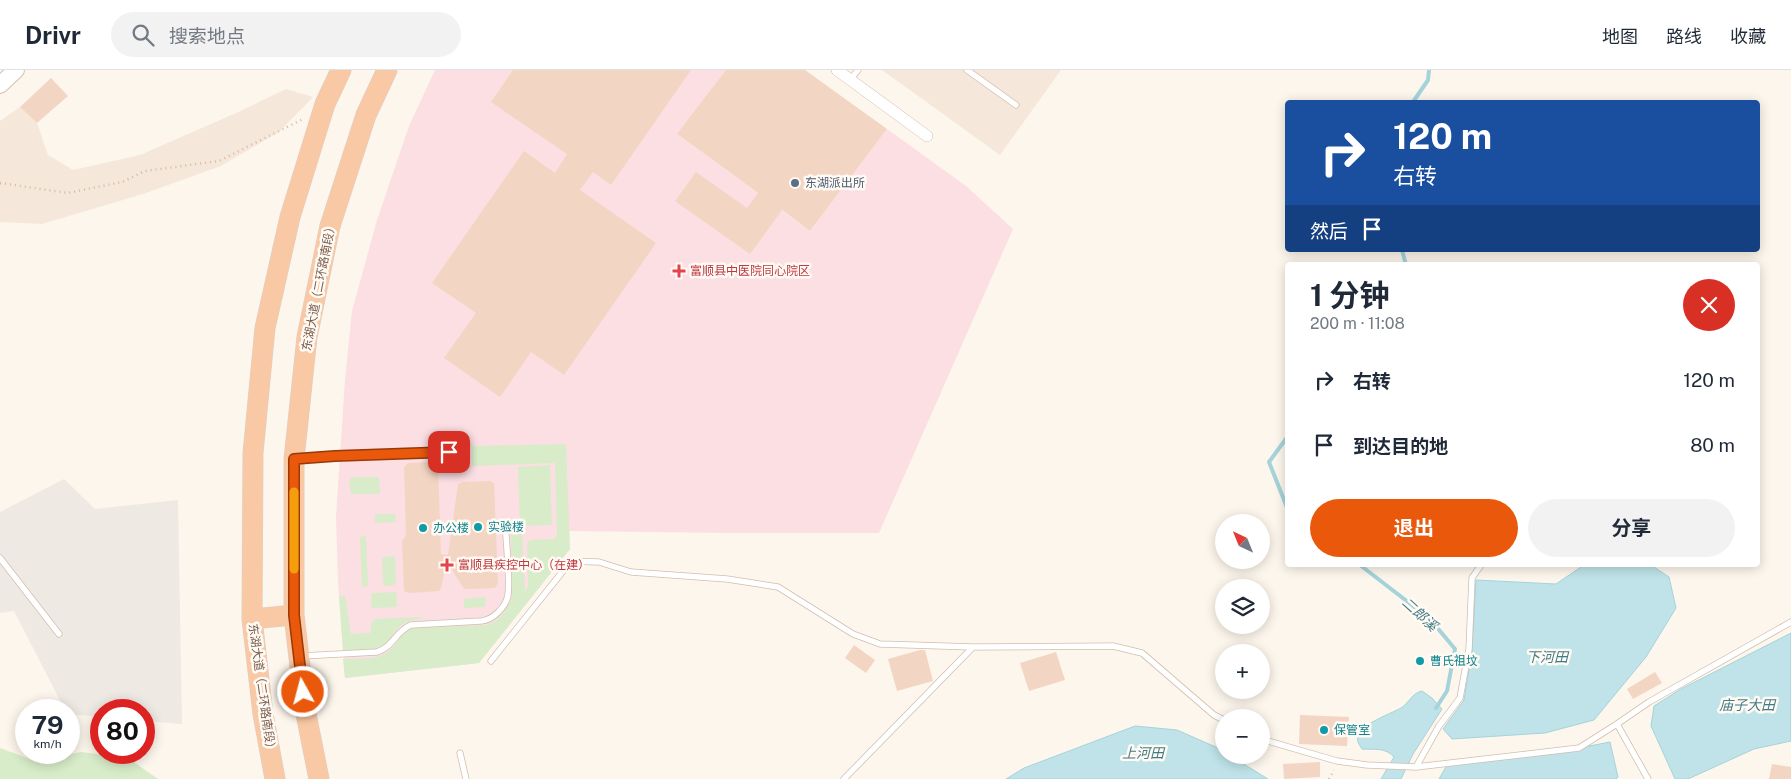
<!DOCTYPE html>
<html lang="zh">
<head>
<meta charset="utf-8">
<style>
  body { margin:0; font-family:"Public Sans","Noto Sans SC",sans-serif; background:#f2f2f3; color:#1f2937; height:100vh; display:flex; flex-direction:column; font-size:19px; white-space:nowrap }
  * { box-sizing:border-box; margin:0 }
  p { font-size:16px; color:#747a83 }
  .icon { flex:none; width:28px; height:28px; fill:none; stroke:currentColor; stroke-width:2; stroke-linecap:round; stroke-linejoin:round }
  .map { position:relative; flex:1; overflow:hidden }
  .side { position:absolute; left:1285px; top:192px; width:475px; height:305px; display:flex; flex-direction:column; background:#fff; border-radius:5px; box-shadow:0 2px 12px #0003 }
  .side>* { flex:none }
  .banner { position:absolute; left:1285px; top:30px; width:475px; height:152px; border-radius:5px; box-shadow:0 2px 12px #0003; background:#1a4fa0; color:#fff; overflow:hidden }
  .needle { width:32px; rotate:317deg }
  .fabs { position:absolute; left:1215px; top:444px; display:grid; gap:10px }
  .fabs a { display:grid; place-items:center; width:55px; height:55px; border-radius:50%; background:#fff; box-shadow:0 2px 12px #0003; font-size:25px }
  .speed { position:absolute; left:15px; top:629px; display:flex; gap:10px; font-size:25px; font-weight:700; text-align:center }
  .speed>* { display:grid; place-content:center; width:65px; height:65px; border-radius:50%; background:#fff; box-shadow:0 2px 12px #0003; line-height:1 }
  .speed small { font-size:12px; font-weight:400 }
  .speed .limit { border:8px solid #d22; background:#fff; color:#111 }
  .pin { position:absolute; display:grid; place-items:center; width:42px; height:42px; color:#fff; margin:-21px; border-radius:10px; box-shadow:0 2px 8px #0006 }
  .me { position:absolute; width:55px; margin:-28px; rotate:353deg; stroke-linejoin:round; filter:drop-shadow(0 0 4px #0008) }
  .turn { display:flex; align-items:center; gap:18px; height:105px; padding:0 25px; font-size:22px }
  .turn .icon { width:65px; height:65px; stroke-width:2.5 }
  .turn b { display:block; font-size:35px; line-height:42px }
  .then { display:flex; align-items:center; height:48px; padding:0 25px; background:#0003; gap:10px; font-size:19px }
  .round { display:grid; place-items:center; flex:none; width:52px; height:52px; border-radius:26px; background:#f2f2f3 }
  .headline { display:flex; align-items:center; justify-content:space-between; height:85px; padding:0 25px }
  h1 { font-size:30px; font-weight:700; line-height:38px }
  .action { display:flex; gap:10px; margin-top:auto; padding:10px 25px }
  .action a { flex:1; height:58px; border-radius:30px; background:#ea580c; color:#fff; font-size:20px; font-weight:700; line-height:58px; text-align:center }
  .action a+a { background:#f2f2f3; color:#1f2937 }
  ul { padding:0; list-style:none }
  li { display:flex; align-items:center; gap:15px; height:65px; padding:0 25px }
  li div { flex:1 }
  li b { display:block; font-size:19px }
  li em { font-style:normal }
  header { display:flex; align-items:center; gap:30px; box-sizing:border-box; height:70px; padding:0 25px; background:#fff; border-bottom:1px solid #e0e1e3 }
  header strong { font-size:24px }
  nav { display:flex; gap:28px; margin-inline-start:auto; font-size:18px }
  .search { width:350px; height:45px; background:#f2f2f3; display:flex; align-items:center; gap:12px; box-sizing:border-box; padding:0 18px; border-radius:28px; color:#747a83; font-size:19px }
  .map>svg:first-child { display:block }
  .residential { fill:#f5e8da }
  .industrial { fill:#efe9e4 }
  .medical { fill:#fbdfe3 }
  .green { fill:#d8ecc9 }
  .water { fill:#bfe3e8; stroke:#a5d3da }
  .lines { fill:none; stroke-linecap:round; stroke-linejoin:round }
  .stream { stroke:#a5d3da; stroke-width:4 }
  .building { fill:#f3d5c3 }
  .service-casing { stroke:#d1beb0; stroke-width:7 }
  .minor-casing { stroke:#d1beb0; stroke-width:12 }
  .secondary-casing { stroke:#d6c0b0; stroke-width:18 }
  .trunk-casing { stroke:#dad1cd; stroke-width:21 }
  .path { stroke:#d9b8a5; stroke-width:2.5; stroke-dasharray:1 4; stroke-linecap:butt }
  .service { stroke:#fff; stroke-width:5.5 }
  .minor { stroke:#fff; stroke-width:11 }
  .secondary { stroke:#fff; stroke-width:16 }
  .trunk { stroke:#f9c8a4; stroke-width:20 }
  .route-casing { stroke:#983908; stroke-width:12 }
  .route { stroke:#ea580c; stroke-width:9 }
  .slow { stroke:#f59e0b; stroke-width:9 }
  .service-dot { fill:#5c6f8a; stroke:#fffaf3; stroke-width:2 }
  .health-dot { fill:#e0444e; stroke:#fffaf3; stroke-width:2 }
  .culture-dot { fill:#0f9aa8; stroke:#fffaf3; stroke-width:2 }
  .labels { text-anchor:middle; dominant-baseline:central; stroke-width:5; stroke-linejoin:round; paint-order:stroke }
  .service-label { font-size:12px; fill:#4e5e75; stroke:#fffaf3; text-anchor:start }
  .health-label { font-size:12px; fill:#be3a42; stroke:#fffaf3; text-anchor:start }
  .street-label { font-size:12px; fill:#7a5c4d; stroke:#fffaf3 }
  .culture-label { font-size:12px; fill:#0d838f; stroke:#fffaf3; text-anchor:start }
  .water-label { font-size:14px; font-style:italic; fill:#437c86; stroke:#fffaf3 }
</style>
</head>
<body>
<header>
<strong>Drivr</strong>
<div class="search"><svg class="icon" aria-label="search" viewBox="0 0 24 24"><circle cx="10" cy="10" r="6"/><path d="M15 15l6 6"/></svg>搜索地点</div>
<nav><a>地图</a><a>路线</a><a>收藏</a></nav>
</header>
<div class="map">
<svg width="1791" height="709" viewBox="0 0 1791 709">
  <rect width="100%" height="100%" fill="#fdf6ec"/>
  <path class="residential" d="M882 0H1061L1000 85Z
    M286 19 313 27 279 62 221 96 143 124 42 154 0 152V51L20 37 37 53 48 85 73 100 140 85 236 43Z"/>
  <path class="industrial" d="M64 409 95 439 178 430 182 654 144 651V640H101V647L69 644V640H65L14 541 0 543V442Z"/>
  <path class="medical" d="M435 0H726L678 65 810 161 887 59 966 116 1013 159 879 463H733L569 461 570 479 479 593 345 608 338 512 336 446 345 310 352 241 377 150 409 56Z"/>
  <path class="green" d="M566 374 570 479 479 593 345 608 343 589C358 588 379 591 390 580 397 573 402 563 412 558L487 555C499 551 508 538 512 526L511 465 522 464 525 521 528 517 527 473 531 470 554 469 557 465 555 393 472 396V376Z
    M550 395 552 455 520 456 518 397Z
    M352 407H379L380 423 378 424H351L349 410Z
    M375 444H395L396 452 375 453Z
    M366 466 368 516 362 517 360 467Z
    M393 486 395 488 396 513 394 515 385 516 383 514 382 488 384 487Z
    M396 522 397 537 372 538 371 524 372 523Z
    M339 526H345L351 564 370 563 371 560V553L375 549 421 547V549C392 551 398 568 379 577 369 582 353 580 343 580Z
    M484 527 486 529 485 537 464 538V529Z
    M0 678 35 691 81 682 128 688 158 709H0Z"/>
  <path class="water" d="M1584 495H1651L1669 507 1676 538 1646 587 1594 650 1545 663 1452 669 1443 659 1464 630 1472 581 1476 510 1556 514Z
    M1791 563V671L1754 679 1688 709H1675L1651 656 1654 636 1681 619Z
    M1422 621 1432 628 1442 639 1413 684 1401 709H1381L1394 687C1385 677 1375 680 1362 679 1361 677 1359 675 1358 672 1353 656 1391 644 1401 638 1410 632 1412 623 1422 621Z
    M1135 656 1177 660 1218 678 1224 682V685H1229L1268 709H1006L1024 698Z
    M1610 672 1618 707 1616 709H1439L1448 693 1579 678Z"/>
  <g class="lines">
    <path class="stream" d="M1413 32 1428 10 1429 0
      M1402 180 1406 195
      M1288 366 1269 392 1288 440
      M1360 495 1430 549 1455 579 1447 621 1436 638"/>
  </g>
  <path class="building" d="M513 0H691L611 115 593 102 580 120 656 173 564 305 531 282 500 327 444 288 476 243 432 213 524 81 555 103 567 84 491 32Z
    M726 0H805L887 59 810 161 782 140 750 184 675 131 696 102 747 138 758 123 677 64Z
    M51 8 68 26 37 53 20 37Z
    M433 392 438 394 441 484 448 485 458 414 463 412 490 411 494 413 498 513 495 518 464 519 447 492 441 518 439 521 409 523 404 521 402 471 406 466 404 397 408 393Z
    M854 575 875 590 866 603 845 588Z
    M920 580H925L933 611 897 621 888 589Z
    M1056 582 1065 610 1029 621 1020 593Z
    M1655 602 1662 613 1633 629 1627 619Z
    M1300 645 1349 647 1347 676 1299 674Z
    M1320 692V707L1284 709 1283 694Z
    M1772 694 1791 697V709H1769Z"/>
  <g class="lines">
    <g class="service-casing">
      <path id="service" d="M967 0 1016 35
        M850 10 858 0
        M299 389 335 386 449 382
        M0 488 59 564
        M302 586 377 582C392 578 396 561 411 555L481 551C493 550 506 537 508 525 510 507 507 483 506 465
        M491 591 571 491 599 492 631 502 727 509 778 517 853 564 880 574 973 577
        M1617 654 1648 709
        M1261 669 1337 691 1367 695 1416 697 1579 678 1617 654 1649 632 1791 552
        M460 683 466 709
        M1416 697 1439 656 1460 628 1469 579 1472 508 1481 495
        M844 709 973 577 1113 576 1142 583 1214 645 1224 650"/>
    </g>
    <g class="minor-casing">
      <path id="minor" d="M837 0 927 66"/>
    </g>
    <g class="secondary-casing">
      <path id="secondary" d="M0 15 16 0"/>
    </g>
    <g class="trunk-casing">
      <path id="trunk" d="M252 549 294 545
        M275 709 263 644 252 549 253 383 265 258 290 147 325 34 341 0
        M319 709 305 639 294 545V389L307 267 330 156 366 45 387 0"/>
    </g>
    <path class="path" d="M0 113 68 123 122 112 145 101 219 91 303 49
      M1329 709 1334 700"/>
    <use href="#service" class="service"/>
    <use href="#minor" class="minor"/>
    <use href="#secondary" class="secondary"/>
    <use href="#trunk" class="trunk"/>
  </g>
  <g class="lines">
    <g class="route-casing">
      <path id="route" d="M303 622 294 545V389L335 386 449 382"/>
    </g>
    <use href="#route" class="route"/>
    <path class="slow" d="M294 422V499"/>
  </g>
  <circle class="service-dot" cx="795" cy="113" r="5"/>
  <g class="health-dot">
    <path d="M676.5 193.5h5v5h5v5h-5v5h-5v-5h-5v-5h5z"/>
    <path d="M444.5 487.5h5v5h5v5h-5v5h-5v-5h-5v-5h5z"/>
  </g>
  <g class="culture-dot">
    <circle cx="478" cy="457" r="5"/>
    <circle cx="423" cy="458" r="5"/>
    <circle cx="1420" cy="591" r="5"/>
    <circle cx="1324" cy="660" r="5"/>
  </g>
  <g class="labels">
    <g class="service-label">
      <text x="805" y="113">东湖派出所</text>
    </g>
    <g class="health-label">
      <text x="690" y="201">富顺县中医院同心院区</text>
      <text x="458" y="495">富顺县疾控中心（在建）</text>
    </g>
    <g class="street-label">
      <text transform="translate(319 216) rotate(-79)">东湖大道（二环路南段）</text>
      <text transform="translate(262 619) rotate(82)">东湖大道（二环路南段）</text>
    </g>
    <g class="culture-label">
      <text x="488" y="457">实验楼</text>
      <text x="433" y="458">办公楼</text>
      <text x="1430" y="591">曹氏祖坟</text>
      <text x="1334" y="660">保管室</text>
    </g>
    <g class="water-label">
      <text transform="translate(1420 544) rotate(42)">二郎溪</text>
      <text x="1547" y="587">下河田</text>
      <text x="1747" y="635">庙子大田</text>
      <text x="1143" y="683">上河田</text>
    </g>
  </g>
</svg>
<div class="fabs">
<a><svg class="needle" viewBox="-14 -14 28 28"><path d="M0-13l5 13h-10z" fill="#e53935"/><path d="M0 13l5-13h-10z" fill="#747a83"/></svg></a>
<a><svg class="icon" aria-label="layers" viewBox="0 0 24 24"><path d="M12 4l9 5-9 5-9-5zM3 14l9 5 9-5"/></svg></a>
<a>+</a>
<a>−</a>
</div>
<div class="speed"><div>79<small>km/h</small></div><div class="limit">80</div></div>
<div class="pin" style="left:449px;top:382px;background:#d93025"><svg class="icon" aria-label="arrive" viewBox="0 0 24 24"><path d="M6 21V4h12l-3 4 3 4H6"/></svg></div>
<svg class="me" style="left:303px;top:622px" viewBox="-20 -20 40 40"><circle r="17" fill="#ea580c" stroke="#fff" stroke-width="3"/><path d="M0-11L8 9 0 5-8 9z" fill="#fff"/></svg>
<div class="banner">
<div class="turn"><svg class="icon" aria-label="right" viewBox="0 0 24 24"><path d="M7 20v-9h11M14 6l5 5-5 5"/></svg><div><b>120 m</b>右转</div></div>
<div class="then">然后<svg class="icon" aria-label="arrive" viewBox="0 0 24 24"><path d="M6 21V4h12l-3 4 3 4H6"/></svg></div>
</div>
<section class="side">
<div class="headline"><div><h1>1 分钟</h1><p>200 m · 11:08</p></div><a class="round" style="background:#d93025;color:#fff"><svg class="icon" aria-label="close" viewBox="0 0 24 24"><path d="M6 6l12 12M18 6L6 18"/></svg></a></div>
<ul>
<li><svg class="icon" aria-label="right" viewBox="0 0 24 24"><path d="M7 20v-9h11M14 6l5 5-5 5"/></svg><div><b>右转</b></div><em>120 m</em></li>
<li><svg class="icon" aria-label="arrive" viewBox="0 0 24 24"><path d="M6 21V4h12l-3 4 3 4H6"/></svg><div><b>到达目的地</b></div><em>80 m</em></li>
</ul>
<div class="action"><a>退出</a><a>分享</a></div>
</section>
</div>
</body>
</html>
